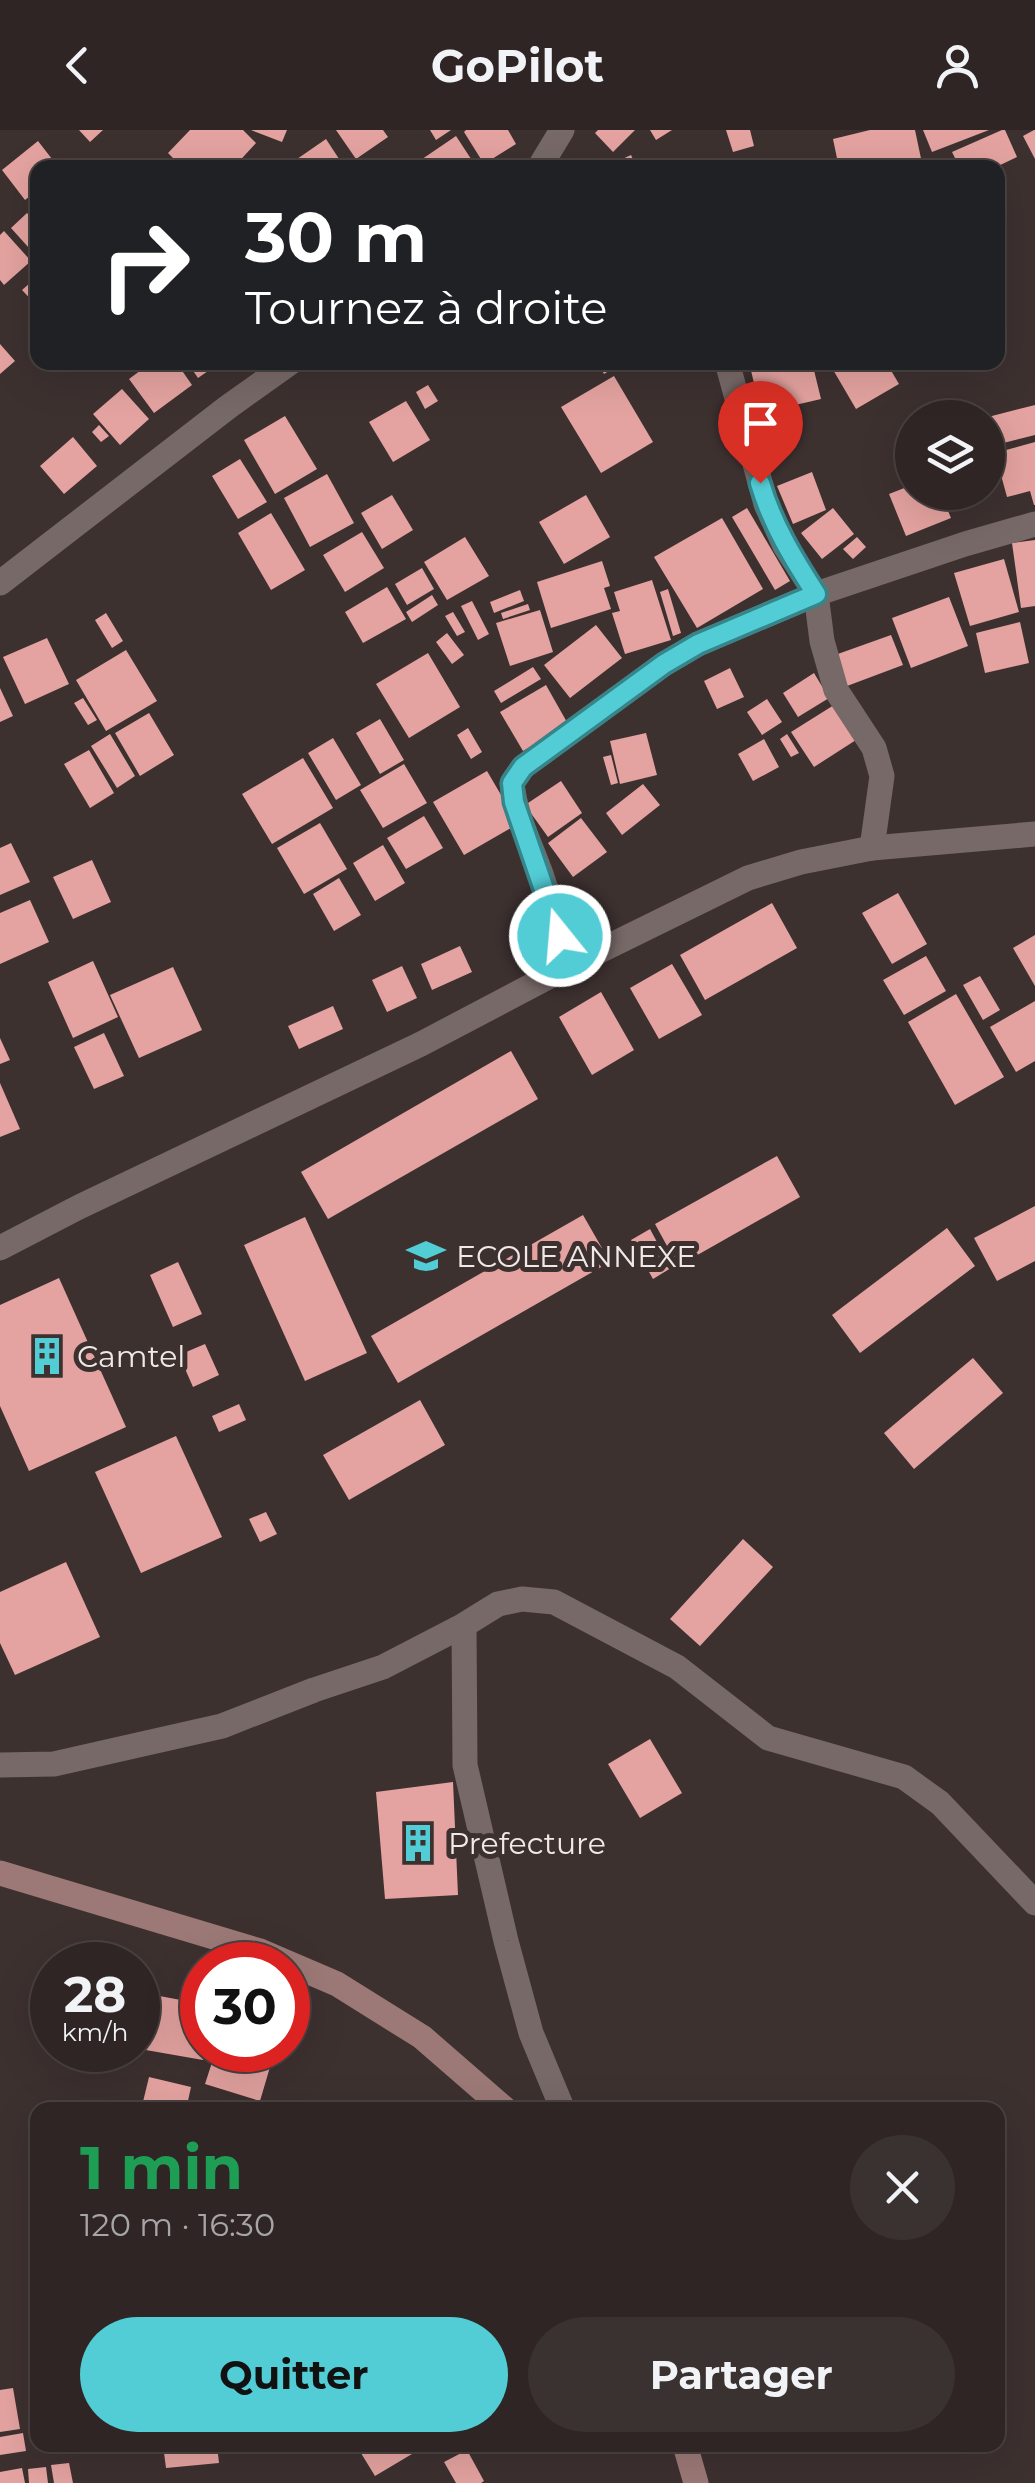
<!DOCTYPE html>
<html lang="fr">
<head>
<meta charset="utf-8">
<style>
  body { margin:0; font-family:Montserrat,sans-serif; background:#3a3131; color:#f1f3f6; height:100vh; display:flex; flex-direction:column; font-size:38px; white-space:nowrap }
  * { box-sizing:border-box; margin:0 }
  p { font-size:32px; color:#a7a5a6 }
  .icon { flex:none; width:55px; height:55px; fill:none; stroke:currentColor; stroke-width:2; stroke-linecap:round; stroke-linejoin:round }
  .map { position:relative; flex:1; overflow:hidden }
  .side { position:absolute; left:30px; top:1972px; width:975px; height:350px; display:flex; flex-direction:column; background:#2e2524; border-radius:20px; box-shadow:0 10px 40px #0002,0 0 0 2px #494241 }
  .side>* { flex:none }
  .banner { position:absolute; left:30px; top:30px; width:975px; height:210px; border-radius:20px; box-shadow:0 10px 40px #0002,0 0 0 2px #494241; background:#202124; color:#fff; overflow:hidden }
  .controls { position:absolute; left:895px; top:270px; display:grid; gap:20px }
  .controls a { display:grid; place-items:center; width:110px; height:110px; border-radius:50%; background:#2e2524; box-shadow:0 10px 40px #0002,0 0 0 2px #494241; font-size:50px }
  .speed { position:absolute; left:30px; top:1812px; display:flex; gap:20px; font-size:50px; font-weight:700; text-align:center }
  .speed>* { display:grid; place-content:center; width:130px; height:130px; border-radius:50%; background:#2e2524; box-shadow:0 10px 40px #0002,0 0 0 2px #494241; line-height:1 }
  .speed small { font-size:25px; font-weight:400 }
  .speed .limit { border:15px solid #d22; background:#fff; color:#111 }
  .pin { position:absolute; display:grid; place-items:center; width:85px; height:85px; color:#fff; margin:-102px -42px; border-radius:50% 50% 50% 0; rotate:-45deg; box-shadow:0 0 10px #0007 }
  .pin .icon { rotate:45deg }
  .me { position:absolute; width:110px; margin:-55px; rotate:343deg; stroke-linejoin:round; filter:drop-shadow(0 0 8px #0008) }
  .turn { display:flex; align-items:center; gap:35px; height:210px; padding:0 50px; font-size:45px }
  .turn .icon { width:130px; height:130px; stroke-width:2.5 }
  .turn b { display:block; font-size:70px; line-height:85px }
  .round { display:grid; place-items:center; flex:none; width:105px; height:105px; border-radius:52px; background:#3a3131 }
  .headline { display:flex; align-items:center; justify-content:space-between; height:170px; padding:0 50px }
  h1 { font-size:60px; font-weight:700; line-height:75px; color:#1e9e55 }
  .cta { display:flex; gap:20px; margin-top:auto; padding:20px 50px }
  .cta a { flex:1; height:115px; border-radius:60px; background:#52ccd5; color:#111; font-size:40px; font-weight:700; line-height:115px; text-align:center }
  .cta a+a { background:#3a3131; color:#f1f3f6 }
  header { display:flex; justify-content:space-between; align-items:center; height:130px; padding:0 50px; background:#2e2524; font-size:45px; font-weight:700 }
  .map>svg:first-child { display:block }
  .building { fill:#e4a3a0 }
  .lines { fill:none; stroke-linecap:round; stroke-linejoin:round }
  .minor { stroke:#776968; stroke-width:25 }
  .tertiary { stroke:#776968; stroke-width:25 }
  .secondary { stroke:#9c7977; stroke-width:25 }
  .route-casing { stroke:#35858a; stroke-width:25 }
  .route { stroke:#52ccd5; stroke-width:18 }
  .labels { text-anchor:middle; dominant-baseline:central; stroke-width:10; stroke-linejoin:round; paint-order:stroke }
  .poi-label { font-size:30px; fill:#f1e9e8; stroke:#3d3130; text-anchor:start }
</style>
</head>
<body>
<header><svg class="icon" aria-label="back" viewBox="0 0 24 24"><path d="M15 5l-7 7 7 7"/></svg>GoPilot<svg class="icon" aria-label="person" viewBox="0 0 24 24"><circle cx="12" cy="8" r="4"/><path d="M4 21q1-7 8-7t8 7"/></svg></header>
<div class="map">
<svg width="1035" height="2353" viewBox="0 0 1035 2353">
  <rect width="100%" height="100%" fill="#3d3130"/>
  <path class="building" d="M79 0H103L90 12Z
    M190 0H243L256 13 233 38H183L168 23Z
    M251 0H287L282 12Z
    M336 0H383L388 7 356 29Z
    M430 0H451L436 10Z
    M466 0H508L516 14 484 34 464 2Z
    M598 0H635L613 22 595 3Z
    M650 0H672L656 10Z
    M726 0H750L754 16 733 22Z
    M870 0H915L923 38H839L833 9Z
    M923 0H989L932 22Z
    M1002 0H1005L1017 27 994 38H960L952 22Z
    M1034 0H1035V29L1023 6Z
    M456 6 477 38H409Z
    M326 9 345 38H284Z
    M38 11 59 38H38V60L25 70 2 40Z
    M631 25 637 38H603Z
    M950 28 953 38H932L931 34Z
    M27 83 38 95V128L11 98Z
    M4 101 31 131 4 155 0 150V105Z
    M38 146V177L22 160Z
    M0 214 15 231 0 244Z
    M152 232H176L192 255 154 283 129 249Z
    M187 232H221L198 248Z
    M489 232H511L494 242Z
    M598 232H623L604 244Z
    M749 232H812L821 269 761 283Z
    M842 232H886L899 254 856 279 832 238Z
    M614 246 653 312 601 343 561 277Z
    M428 255 438 271 425 279 416 262Z
    M122 259 149 289 120 315 93 284Z
    M406 271 430 310 393 332 369 292Z
    M1035 275V305L988 317V287Z
    M285 286 317 339 275 364 244 310Z
    M99 295 109 306 101 312 92 302Z
    M73 307 97 336 64 364 40 336Z
    M1035 312V375H1034L1030 361 1007 367 995 323Z
    M240 329 267 372 238 389 212 346Z
    M812 342 826 380 793 394 777 356Z
    M327 344 354 393 310 417 284 368Z
    M912 355V362H940L951 388 906 406 889 364Z
    M392 365 413 400 382 419 361 383Z
    M586 365 610 407 564 434 539 392Z
    M747 378 790 451 775 460 732 387Z
    M833 378 854 404 822 429 801 403Z
    M271 383 305 440 271 460 238 403Z
    M722 388 763 459 697 498 654 427Z
    M362 402 384 438 345 462 323 425Z
    M465 407 489 446 447 470 424 432Z
    M857 407 866 417 853 429 843 419Z
    M1035 410V476L1021 478 1012 413Z
    M1004 429 1019 482 970 496 954 443Z
    M602 431 610 456 604 458 611 479 551 498 537 452Z
    M422 438 434 459 407 475 395 454Z
    M652 450 671 510 625 524 612 483 620 481 614 462Z
    M387 457 406 489 363 513 345 482Z
    M668 459 681 503 673 506 660 462Z
    M520 460 524 471 494 483 490 472Z
    M432 465 438 475 412 492 406 482Z
    M949 467 968 516 911 538 892 488Z
    M472 471 489 504 478 510 461 476Z
    M528 474 530 480 503 489 501 483Z
    M540 480 553 522 510 536 496 493Z
    M453 482 465 502 457 506 445 486Z
    M106 483 123 511 112 518 95 490Z
    M1020 492 1029 533 985 543 976 503Z
    M596 495 622 528 570 568 544 535Z
    M447 503 464 525 452 534 436 512Z
    M891 505 903 535 847 556 835 525Z
    M47 508 69 554 25 574 3 527Z
    M126 520 157 571 106 601 76 550Z
    M428 523 460 577 409 608 376 554Z
    M533 537 541 549 501 573 494 561Z
    M730 538 744 567 717 579 704 551Z
    M814 543 829 568 798 587 783 563Z
    M546 555 568 594 523 621 500 582Z
    M0 558 13 586 0 592Z
    M83 568 97 590 88 595 74 573Z
    M767 569 782 592 762 605 747 582Z
    M834 575 856 610 814 637 791 602Z
    M149 583 174 625 140 646 115 603Z
    M380 589 404 630 380 644 356 603Z
    M468 598 482 622 471 629 457 605Z
    M646 603 657 645 620 654 610 611Z
    M110 604 135 646 117 658 91 616Z
    M787 604 799 623 791 627 780 609Z
    M333 608 361 655 336 670 308 623Z
    M764 609 779 637 753 651 738 624Z
    M89 620 114 663 90 678 64 634Z
    M611 625 618 653 611 655 603 627Z
    M303 628 333 678 272 714 242 664Z
    M404 634 427 673 383 698 360 660Z
    M487 641 518 694 464 725 433 672Z
    M561 651 582 683 548 707 525 675Z
    M643 654 660 675 622 705 606 683Z
    M424 686 443 718 406 739 387 708Z
    M581 688 607 722 573 747 548 713Z
    M320 693 347 739 304 764 277 718Z
    M11 713 30 752 0 765V718Z
    M383 715 405 753 375 771 353 733Z
    M92 730 111 772 73 789 53 747Z
    M339 748 361 785 334 801 313 764Z
    M898 763 927 814 892 834 862 783Z
    M30 770 49 812 0 834V783Z
    M772 773 797 818 705 870 680 825Z
    M1035 805V856L1013 818Z
    M460 816 472 842 432 860 421 834Z
    M926 826 946 861 904 885 883 850Z
    M93 831 118 887 73 908 48 852Z
    M672 834 702 885 659 909 630 858Z
    M402 836 417 868 387 882 372 850Z
    M173 837 202 900 139 928 110 865Z
    M980 846 1000 880 983 890 963 855Z
    M601 862 634 920 592 945 559 887Z
    M956 864 1004 947 955 975 908 892Z
    M1035 871V931L1016 942 990 897Z
    M333 876 343 899 299 919 288 896Z
    M104 903 124 946 94 959 74 917Z
    M0 908 10 930 0 934Z
    M511 921 538 969 328 1089 301 1042Z
    M0 953 20 999 0 1007Z
    M777 1026 800 1067 678 1136 655 1094Z
    M1035 1076V1131L997 1151 974 1108Z
    M583 1085 610 1132 398 1253 371 1206Z
    M305 1087 367 1223 305 1251 244 1115Z
    M947 1098 975 1136 860 1223 832 1185Z
    M650 1099 671 1138 653 1149 631 1110Z
    M178 1132 202 1184 173 1197 150 1145Z
    M59 1148 126 1297 29 1341 0 1276V1175Z
    M205 1214 219 1245 193 1257 179 1225Z
    M973 1228 1003 1263 914 1339 884 1303Z
    M420 1270 445 1315 349 1370 323 1325Z
    M239 1274 246 1290 219 1302 212 1286Z
    M176 1306 222 1407 141 1443 95 1342Z
    M266 1382 277 1404 260 1412 249 1389Z
    M743 1409 773 1437 700 1516 670 1489Z
    M66 1432 100 1507 15 1545 0 1513V1462Z
    M650 1609 682 1663 640 1688 608 1634Z
    M453 1652 458 1765 385 1769 376 1662Z
    M149 1864 202 1874V1920H205L203 1930 140 1919Z
    M216 1920H275L260 1971 205 1954Z
    M149 1947 191 1957 186 1980H141Z
    M13 2258 20 2299 0 2302V2260Z
    M38 2285V2315H50V2317L36 2319 30 2286Z
    M23 2303 26 2321 0 2325V2307Z
    M163 2315H217L219 2333 166 2338Z
    M356 2315H407L412 2324 375 2346Z
    M467 2320 484 2351 481 2353H456L444 2332Z
    M69 2333 73 2353H54L51 2335Z
    M46 2337 48 2353H29L28 2339Z
    M22 2338 25 2353H0V2342Z"/>
  <g class="lines">
    <path class="minor" d="M539 38 562 0
      M727 232 766 374 785 416 816 464 822 511 836 560 874 618 882 646 872 718
      M0 453 228 277 291 232
      M573 834C560 805 551 774 541 744 530 713 515 685 512 653L523 637 664 534 698 514 816 464 965 414 1035 394
      M464 1495 465 1635 506 1811 531 1903 563 1980
      M0 1635 54 1634 222 1596 314 1560 383 1537 464 1495 498 1474 522 1469 554 1472 677 1537 768 1608 904 1647 940 1673 1035 1773"/>
    <path class="tertiary" d="M0 1118 79 1077 421 914 573 834 748 748 801 732 872 718 1035 704"/>
    <path class="secondary" d="M0 1743 260 1821 337 1854 422 1907 506 1980
      M685 2315 696 2353"/>
  </g>
  <g class="lines">
    <g class="route-casing">
      <path id="route" d="M560 806 514 672 512 653 523 637 664 534 698 514 816 464C793 428 772 394 760 353"/>
    </g>
    <use href="#route" class="route"/>
  </g>
  <defs>
    <g id="school-bare" transform="scale(3)"><path d="M0-5L7-2L0 1L-7-2ZM-4 1L0 2.5L4 1V4Q0 6-4 4Z" fill="#52ccd5" stroke="#3d3130" stroke-width="2.5" paint-order="stroke"/></g>
    <g id="building-bare" transform="scale(3)"><path d="M-4-6H4V6H1V3H-1V6H-4ZM-2.5-4.3h1.7v1.8h-1.7ZM.8-4.3h1.7v1.8H.8ZM-2.5-1h1.7V.8h-1.7ZM.8-1h1.7V.8H.8Z" fill="#52ccd5" stroke="#3d3130" stroke-width="2.5" paint-order="stroke"/></g>
  </defs>
  <g fill-rule="evenodd">
    <use href="#school-bare" x="426" y="1126"/>
    <use href="#building-bare" x="47" y="1226"/>
    <use href="#building-bare" x="418" y="1713"/>
  </g>
  <g class="labels">
    <g class="poi-label">
      <text x="456" y="1126">ECOLE ANNEXE</text>
      <text x="77" y="1226">Camtel</text>
      <text x="448" y="1713">Prefecture</text>
    </g>
  </g>
</svg>
<div class="controls">
<a><svg class="icon" aria-label="layers" viewBox="0 0 24 24"><path d="M12 4l9 5-9 5-9-5zM3 14l9 5 9-5"/></svg></a>
</div>
<div class="speed"><div>28<small>km/h</small></div><div class="limit">30</div></div>
<div class="pin" style="left:760px;top:353px;background:#d93025"><svg class="icon" aria-label="arrive" viewBox="0 0 24 24"><path d="M6 21V4h12l-3 4 3 4H6"/></svg></div>
<svg class="me" style="left:560px;top:806px" viewBox="-20 -20 40 40"><circle r="17" fill="#52ccd5" stroke="#fff" stroke-width="3"/><path d="M0-11L8 9 0 5-8 9z" fill="#fff"/></svg>
<div class="banner">
<div class="turn"><svg class="icon" aria-label="right" viewBox="0 0 24 24"><path d="M7 20v-9h11M14 6l5 5-5 5"/></svg><div><b>30 m</b>Tournez à droite</div></div>
</div>
<section class="side">
<div class="headline"><div><h1>1 min</h1><p>120 m · 16:30</p></div><a class="round"><svg class="icon" aria-label="close" viewBox="0 0 24 24"><path d="M6 6l12 12M18 6L6 18"/></svg></a></div>
<div class="cta"><a>Quitter</a><a>Partager</a></div>
</section>
</div>
</body>
</html>
